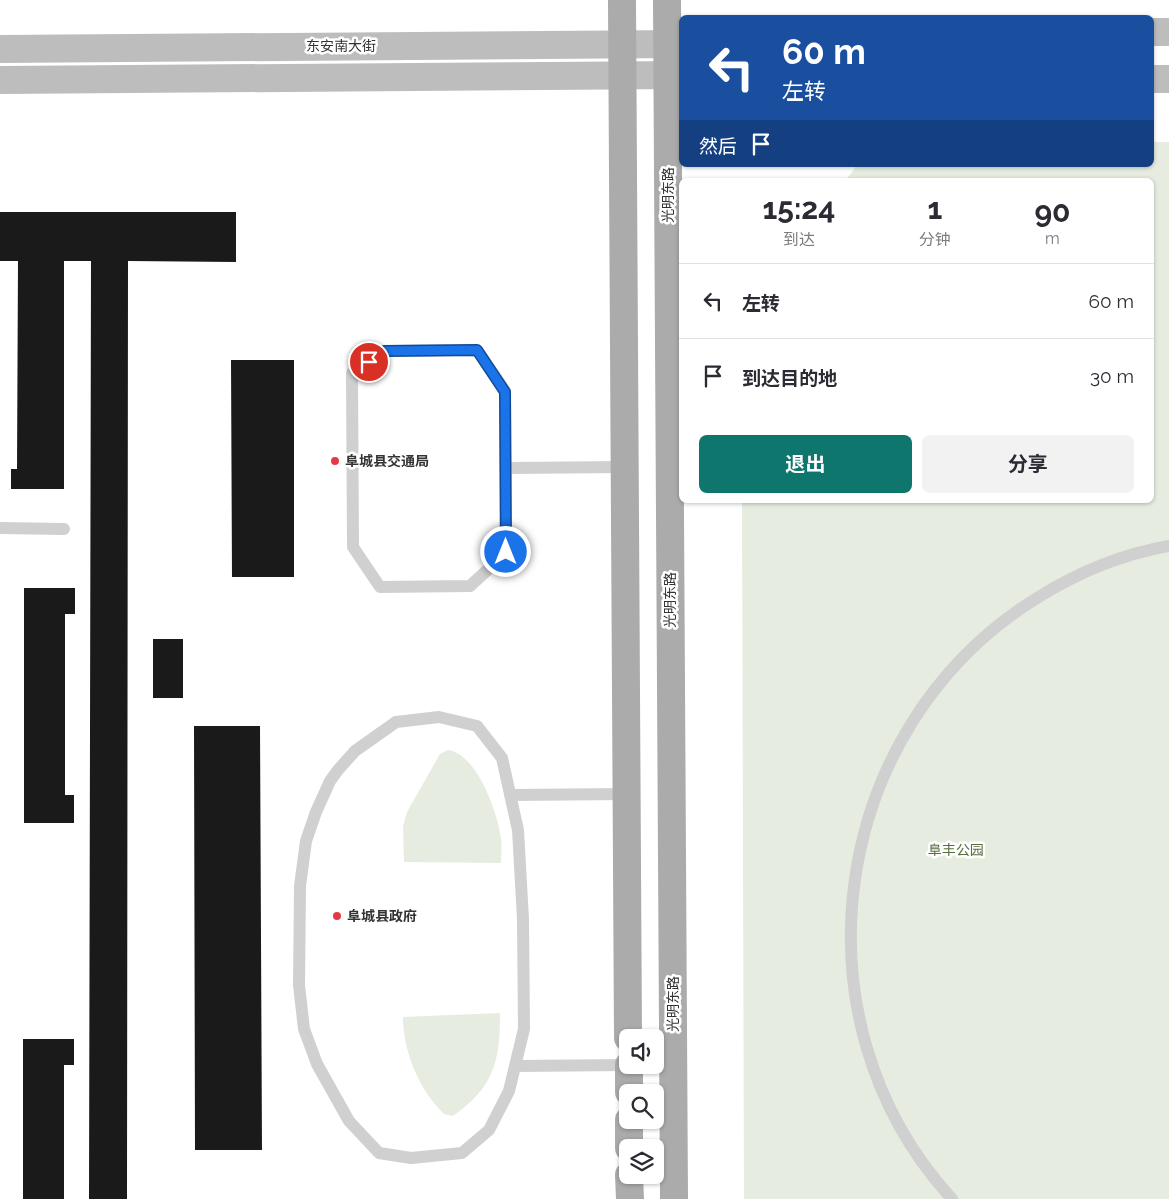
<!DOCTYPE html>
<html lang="zh">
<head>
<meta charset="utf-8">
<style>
  body { margin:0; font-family:Raleway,"Noto Sans SC",sans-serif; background:#f2f2f3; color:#2b2b33; height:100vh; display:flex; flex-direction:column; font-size:19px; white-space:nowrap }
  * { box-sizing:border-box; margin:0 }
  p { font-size:16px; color:#7c7c81 }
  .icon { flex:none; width:28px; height:28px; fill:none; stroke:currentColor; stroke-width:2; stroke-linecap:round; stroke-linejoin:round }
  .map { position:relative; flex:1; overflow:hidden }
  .side { position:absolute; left:679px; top:178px; width:475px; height:325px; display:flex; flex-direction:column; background:#fff; border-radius:8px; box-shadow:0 1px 4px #0004 }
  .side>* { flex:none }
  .banner { position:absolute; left:679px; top:15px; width:475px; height:152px; border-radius:8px; box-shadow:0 1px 4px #0004; background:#1a4fa0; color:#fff; overflow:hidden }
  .fabs { position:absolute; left:619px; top:1029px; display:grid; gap:10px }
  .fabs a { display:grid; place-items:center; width:45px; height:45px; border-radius:8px; background:#fff; box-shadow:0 1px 4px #0004; font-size:25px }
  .pin { position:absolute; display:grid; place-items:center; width:42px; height:42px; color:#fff; margin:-21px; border:2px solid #fff; border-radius:50%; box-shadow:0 1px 5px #0007 }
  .me { position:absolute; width:55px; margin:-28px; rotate:0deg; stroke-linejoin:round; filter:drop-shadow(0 0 4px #0008) }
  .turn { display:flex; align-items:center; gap:18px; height:105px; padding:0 20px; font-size:22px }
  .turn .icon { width:65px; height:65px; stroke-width:2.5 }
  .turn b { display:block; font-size:35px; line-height:42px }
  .then { display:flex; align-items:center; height:48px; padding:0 20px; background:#0003; gap:10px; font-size:19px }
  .eta { display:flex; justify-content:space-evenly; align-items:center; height:85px; text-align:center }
  .eta b { font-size:30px; font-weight:700; line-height:35px }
  .button { display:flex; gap:10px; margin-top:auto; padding:10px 20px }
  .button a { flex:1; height:58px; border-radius:8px; background:#0f766e; color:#fff; font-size:20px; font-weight:700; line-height:58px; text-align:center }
  .button a+a { background:#f2f2f3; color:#2b2b33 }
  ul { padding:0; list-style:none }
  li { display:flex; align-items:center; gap:15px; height:75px; padding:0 20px; border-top:1px solid #e1e1e2 }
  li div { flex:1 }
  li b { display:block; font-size:19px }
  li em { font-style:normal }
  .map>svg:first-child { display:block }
  .green { fill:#e6ecdf }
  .building { fill:#1a1a1a }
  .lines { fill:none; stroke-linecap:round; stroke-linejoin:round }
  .lane { stroke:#d0d0d0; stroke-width:12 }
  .secondary { stroke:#bdbdbd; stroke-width:28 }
  .primary { stroke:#ababab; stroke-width:28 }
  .route-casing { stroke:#114b97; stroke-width:12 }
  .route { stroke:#1a73e8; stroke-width:9 }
  .poi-dot { fill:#e63946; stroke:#fff; stroke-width:2 }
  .labels { text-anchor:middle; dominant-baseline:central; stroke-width:5; stroke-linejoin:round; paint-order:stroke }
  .street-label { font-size:14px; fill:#333; stroke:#fff }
  .poi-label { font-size:14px; font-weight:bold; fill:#333; stroke:#fff; text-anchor:start }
  .park-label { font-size:14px; fill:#56703f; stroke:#fff }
</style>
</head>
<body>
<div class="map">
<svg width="1169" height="1199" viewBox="0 0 1169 1199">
  <rect width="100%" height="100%" fill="#fff"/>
  <path class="green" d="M1151 142H1169V1199H744L742 500H1151V180H846L857 165H1151Z
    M448 750C477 754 498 813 501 839 502 847 501 855 501 863L404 862 403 826 407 812 440 754Z
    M500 1013C500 1062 494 1087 453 1116L444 1114C419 1090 403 1051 403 1017Z"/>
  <path class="building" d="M0 212H236V262L128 261 127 1199H89L91 261H64V489H11V469H17L18 261H0Z
    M231 360H294V577H232Z
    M24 588H75V614H65V795H74V823H24Z
    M153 639H183V698H153Z
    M194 726H260L262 1150H195Z
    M23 1039H74V1065H64V1199H23Z"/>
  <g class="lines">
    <path class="lane" d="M477 350 505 391 506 553 470 586 380 587 353 547 352 373 385 351Z
      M506 468 625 467
      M0 528 64 529
      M439 717 477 726 502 758 518 830 523 919 524 1029 509 1091 489 1130 462 1153 411 1158 379 1153 349 1121 317 1064 304 1029 299 985 300 886 306 841 316 812 330 781 338 770 355 751 396 722Z
      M510 795 627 794
      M515 1066 629 1065
      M952 1199C787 1019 830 726 1037 598 1077 573 1123 554 1169 546"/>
    <path class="secondary" d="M1151 32H1169
      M0 49 681 44
      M1151 79H1169
      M0 80 681 75"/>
    <path class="primary" d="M622 0 628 1038
      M667 0 674 1199
      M629 1065V1092
      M629 1120V1148
      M629 1175 630 1199"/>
  </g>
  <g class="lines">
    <g class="route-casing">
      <path id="route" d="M369 362 385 351 477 350 505 392 506 552"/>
    </g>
    <use href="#route" class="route"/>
  </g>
  <g class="poi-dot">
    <circle cx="335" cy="461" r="5"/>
    <circle cx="337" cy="916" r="5"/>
  </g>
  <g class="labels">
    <g class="street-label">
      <text x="341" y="46">东安南大街</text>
      <text transform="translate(668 195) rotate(-90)">光明东路</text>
      <text transform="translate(670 600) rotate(-90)">光明东路</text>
      <text transform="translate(673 1004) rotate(-90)">光明东路</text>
    </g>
    <g class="poi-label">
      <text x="345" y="461">阜城县交通局</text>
      <text x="347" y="916">阜城县政府</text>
    </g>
    <g class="park-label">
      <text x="956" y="850">阜丰公园</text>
    </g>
  </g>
</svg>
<div class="fabs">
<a><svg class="icon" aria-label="sound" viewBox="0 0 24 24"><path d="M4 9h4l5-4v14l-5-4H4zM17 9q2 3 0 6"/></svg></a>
<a><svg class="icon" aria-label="search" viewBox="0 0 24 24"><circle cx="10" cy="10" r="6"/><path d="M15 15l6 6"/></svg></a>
<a><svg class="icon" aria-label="layers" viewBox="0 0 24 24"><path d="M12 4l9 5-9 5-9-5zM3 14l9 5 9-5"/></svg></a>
</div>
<div class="pin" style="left:369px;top:362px;background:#d93025"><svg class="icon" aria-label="arrive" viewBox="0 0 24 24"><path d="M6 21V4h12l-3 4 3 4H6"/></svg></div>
<svg class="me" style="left:506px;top:552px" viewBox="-20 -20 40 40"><circle r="17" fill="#1a73e8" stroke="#fff" stroke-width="3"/><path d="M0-11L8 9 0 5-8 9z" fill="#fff"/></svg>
<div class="banner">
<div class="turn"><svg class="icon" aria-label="left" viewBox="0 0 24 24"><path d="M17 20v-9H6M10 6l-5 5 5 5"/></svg><div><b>60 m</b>左转</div></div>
<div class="then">然后<svg class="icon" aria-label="arrive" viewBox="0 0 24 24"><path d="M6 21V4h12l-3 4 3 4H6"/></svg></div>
</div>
<section class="side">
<div class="eta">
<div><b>15:24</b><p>到达</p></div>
<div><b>1</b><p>分钟</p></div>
<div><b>90</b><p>m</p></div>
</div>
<ul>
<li><svg class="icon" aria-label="left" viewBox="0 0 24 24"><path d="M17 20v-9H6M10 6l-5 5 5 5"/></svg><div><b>左转</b></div><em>60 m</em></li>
<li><svg class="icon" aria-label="arrive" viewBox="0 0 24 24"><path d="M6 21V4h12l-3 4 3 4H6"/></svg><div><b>到达目的地</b></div><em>30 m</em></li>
</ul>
<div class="button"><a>退出</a><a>分享</a></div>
</section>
</div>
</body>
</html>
